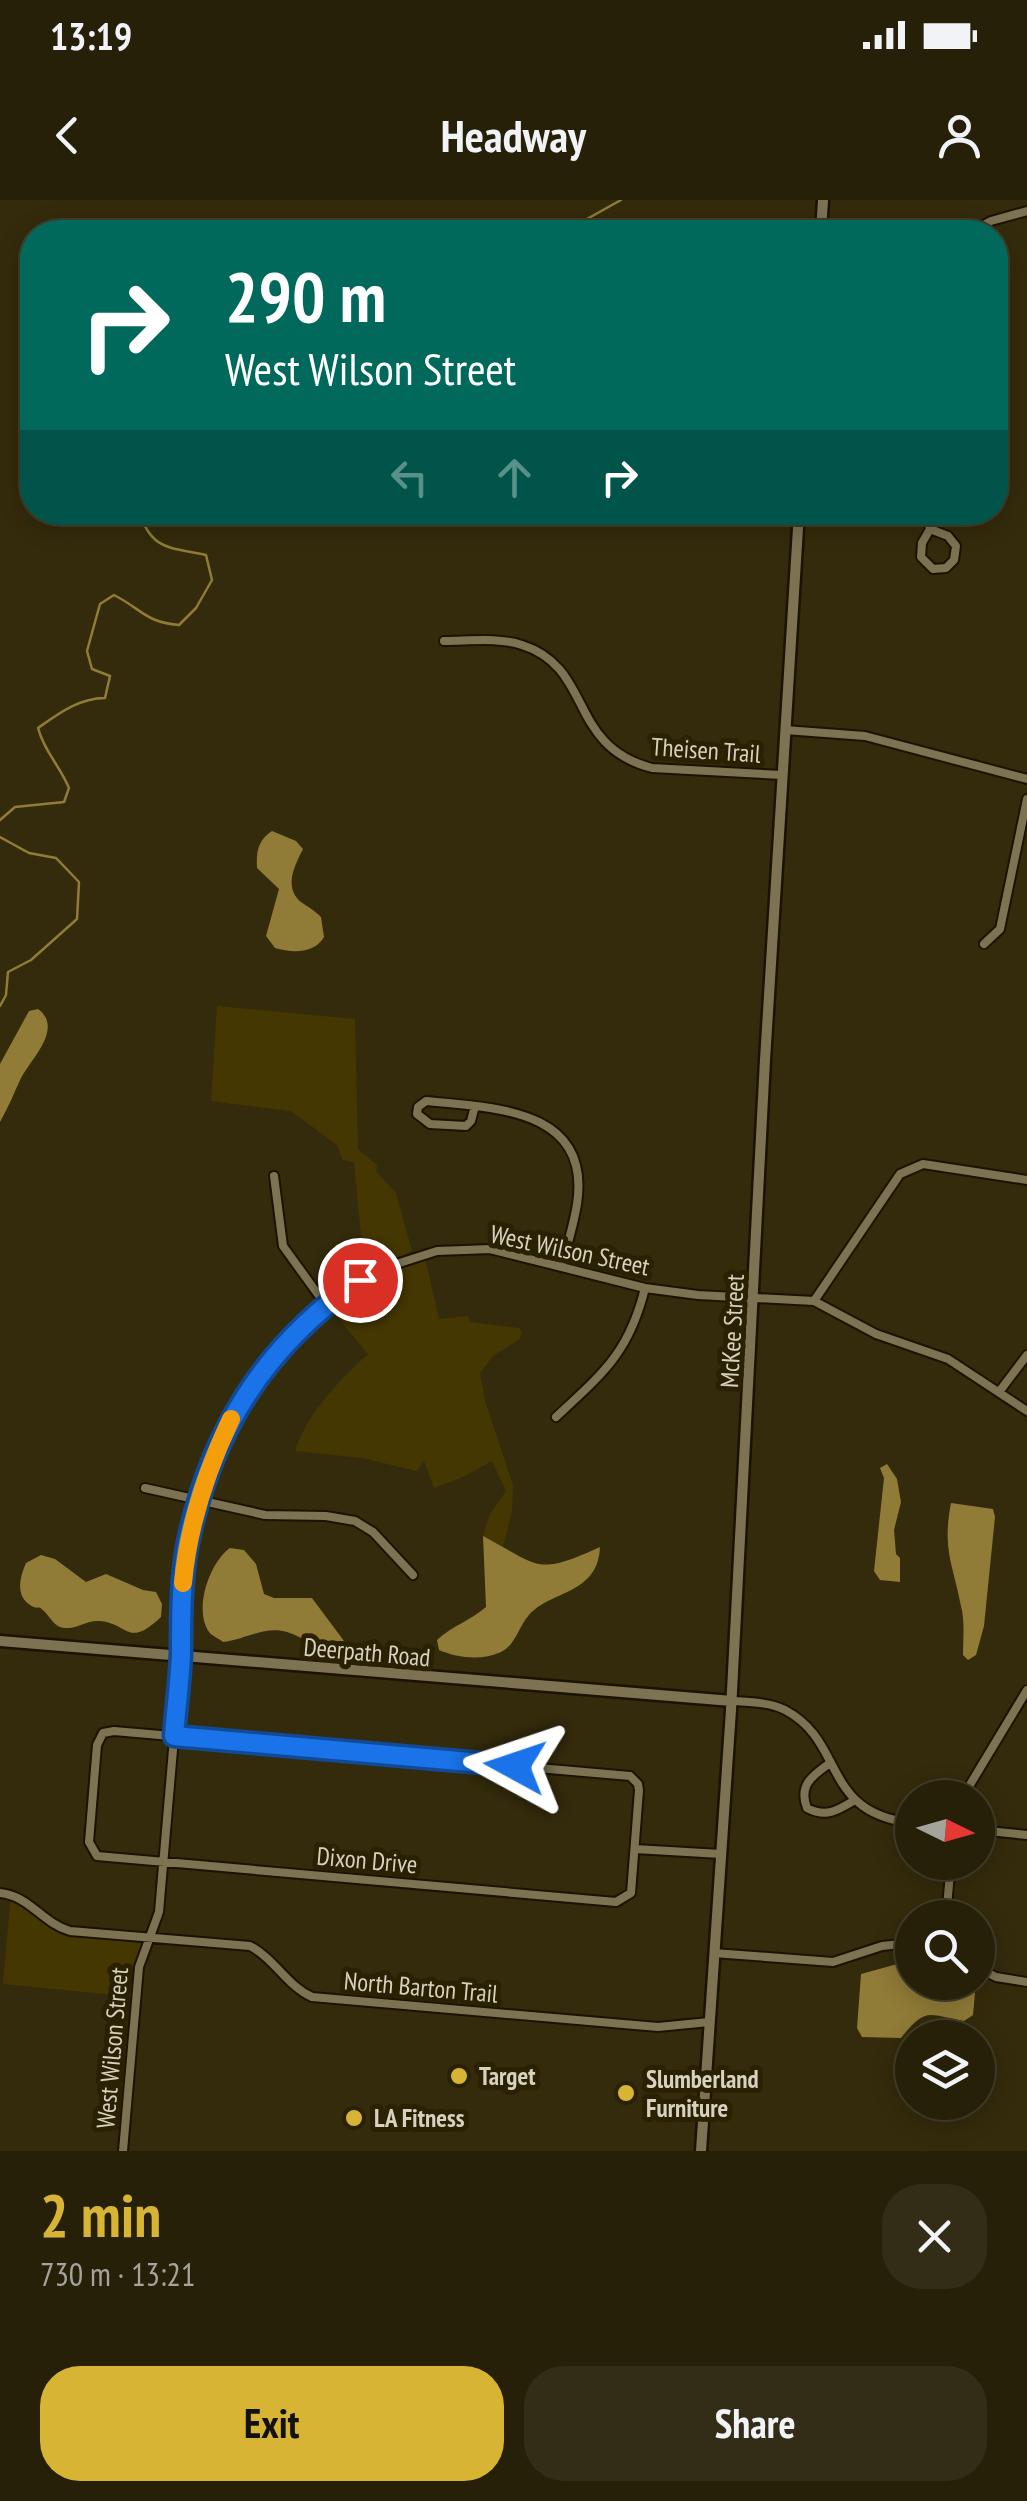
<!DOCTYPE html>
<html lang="en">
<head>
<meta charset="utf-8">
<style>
  body { margin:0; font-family:"PT Sans Narrow",sans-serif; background:#332d17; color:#f1f3f6; height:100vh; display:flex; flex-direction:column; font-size:38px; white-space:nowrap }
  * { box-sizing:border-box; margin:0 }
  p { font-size:32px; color:#a4a39c }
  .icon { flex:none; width:55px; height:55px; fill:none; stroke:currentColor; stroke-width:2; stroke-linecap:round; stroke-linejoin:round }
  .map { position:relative; height:1951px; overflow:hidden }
  .side { display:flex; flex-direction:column; background:#272009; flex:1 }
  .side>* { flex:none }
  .guide { position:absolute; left:20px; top:20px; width:988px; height:305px; border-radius:40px; box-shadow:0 5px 25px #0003,0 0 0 2px #433e2a; background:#00695c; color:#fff; overflow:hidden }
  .needle { width:65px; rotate:95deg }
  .controls { position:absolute; left:895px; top:1580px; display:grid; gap:20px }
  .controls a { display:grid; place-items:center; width:100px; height:100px; border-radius:50%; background:#272009; box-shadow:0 5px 25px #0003,0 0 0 2px #433e2a; font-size:50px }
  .pin { position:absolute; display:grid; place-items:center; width:85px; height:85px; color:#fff; margin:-42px; border:5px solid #fff; border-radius:50%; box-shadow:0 2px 10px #0007 }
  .me { position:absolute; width:110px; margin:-55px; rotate:275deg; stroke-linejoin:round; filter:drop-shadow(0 0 8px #0008) }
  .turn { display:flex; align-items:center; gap:35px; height:210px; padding:0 40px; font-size:45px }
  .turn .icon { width:130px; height:130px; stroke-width:2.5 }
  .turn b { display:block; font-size:70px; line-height:85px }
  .lanes { display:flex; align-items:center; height:95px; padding:0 40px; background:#0003; justify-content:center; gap:50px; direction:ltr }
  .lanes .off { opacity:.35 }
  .round { display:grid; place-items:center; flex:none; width:105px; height:105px; border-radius:40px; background:#332d17 }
  .headline { display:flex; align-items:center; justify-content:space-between; height:170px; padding:0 40px }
  h1 { font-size:60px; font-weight:700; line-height:75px; color:#d7b434 }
  .button { display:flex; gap:20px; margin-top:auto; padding:20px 40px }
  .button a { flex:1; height:115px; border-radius:40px; background:#d7b434; color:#111; font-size:40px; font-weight:700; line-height:115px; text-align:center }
  .button a+a { background:#332d17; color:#f1f3f6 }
  .status { display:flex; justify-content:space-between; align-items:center; height:70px; padding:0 50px; background:#272009; direction:ltr }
  .status svg { height:28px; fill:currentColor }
  header { display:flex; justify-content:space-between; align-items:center; height:130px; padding:0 40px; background:#272009; font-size:45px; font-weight:700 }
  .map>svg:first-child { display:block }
  .green { fill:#453702 }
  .water { fill:#907b37 }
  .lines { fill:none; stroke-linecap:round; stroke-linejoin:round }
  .stream { stroke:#907b37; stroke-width:2.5 }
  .street-casing { stroke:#1b1300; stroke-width:12 }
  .secondary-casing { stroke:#1b1300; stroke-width:15 }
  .street { stroke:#7d7353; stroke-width:8 }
  .secondary { stroke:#7d7353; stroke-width:10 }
  .route-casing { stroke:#114b97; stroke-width:25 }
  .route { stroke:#1a73e8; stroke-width:18 }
  .slow { stroke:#f59e0b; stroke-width:18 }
  .poi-dot { fill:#d7b434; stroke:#2a2103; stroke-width:4 }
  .labels { text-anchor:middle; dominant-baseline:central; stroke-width:10; stroke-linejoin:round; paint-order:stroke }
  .street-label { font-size:25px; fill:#d7d1c0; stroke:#2a2103 }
  .poi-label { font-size:25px; font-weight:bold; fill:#d7d1c0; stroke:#2a2103; text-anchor:start }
</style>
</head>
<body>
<div class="status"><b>13:19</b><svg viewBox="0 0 49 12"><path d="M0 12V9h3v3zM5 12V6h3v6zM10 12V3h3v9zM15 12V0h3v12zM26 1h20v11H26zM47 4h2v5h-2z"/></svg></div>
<header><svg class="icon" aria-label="back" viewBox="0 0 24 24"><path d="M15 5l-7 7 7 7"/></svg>Headway<svg class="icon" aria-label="person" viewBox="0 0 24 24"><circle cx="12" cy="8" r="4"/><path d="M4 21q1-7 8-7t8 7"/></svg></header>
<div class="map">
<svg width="1027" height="1951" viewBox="0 0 1027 1951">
  <rect width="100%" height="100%" fill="#342b0c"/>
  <path class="green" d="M217 806 355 819 358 949 377 965 376 971 396 993 412 1051 373 1068 361 1035 354 962 343 960 337 945 291 911 211 901Z
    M425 1058 439 1119 468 1116 470 1122 519 1128 522 1132 520 1139 494 1155 480 1173 485 1201 513 1285 512 1311 503 1347 483 1336 490 1314 506 1291 492 1261 463 1277 434 1288 424 1261 417 1271 362 1258 295 1251C308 1212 338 1182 368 1154L329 1107 393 1069Z
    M11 1694 60 1728 150 1737 135 1797 3 1784Z"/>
  <path class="water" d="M272 631 296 641 303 649C295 665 283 687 301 702 308 707 314 710 321 717L324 737C314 754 292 753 275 748L266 736 279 689 257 668C256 652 258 640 272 631Z
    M38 809C64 828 31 859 21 878 14 893 8 908 0 922V864L29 811Z
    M887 1264 897 1279 901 1302 894 1330 896 1354 900 1358V1382L880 1380 874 1371 884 1278 880 1268Z
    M951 1303 993 1309 995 1317 984 1426 976 1455 968 1460 963 1455C963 1439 965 1421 961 1406 953 1364 942 1349 951 1303Z
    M483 1336C541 1367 536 1376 600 1347 598 1395 551 1390 529 1415 519 1426 515 1446 501 1452 481 1461 458 1458 439 1450L437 1440C452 1426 471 1420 486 1407Z
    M230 1348 244 1350 256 1364 264 1394 274 1398H312L344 1441 342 1446C322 1455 306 1438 287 1432 265 1425 245 1440 223 1442 218 1438 212 1436 209 1432 193 1409 210 1362 230 1348Z
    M41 1355 55 1359 86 1382 106 1374 143 1390 156 1392 162 1404 161 1417C127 1449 129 1423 99 1421 88 1420 78 1428 68 1428 55 1429 52 1419 44 1411 36 1404 40 1411 30 1405 15 1395 20 1377 26 1363Z
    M912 1760V1782L971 1785 975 1793 973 1815 964 1821C928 1815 927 1806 901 1838L862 1837 857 1828 861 1774Z"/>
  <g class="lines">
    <path class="stream" d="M576 32 578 24 621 0
      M0 620 15 607 64 602 69 588C60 566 44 551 38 528 58 514 79 498 105 498L110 476 92 469 87 451 100 404 114 395C143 410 145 422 179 425L196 408 212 380 206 355C170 347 152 351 139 312
      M0 637 29 653 56 658 79 682 77 719 31 760 8 772 6 795 0 806"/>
    <g class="street-casing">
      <path id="street" d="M971 32 991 21 1027 11
        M926 312 930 329 922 343 921 357 933 369 946 368 954 360 956 346 948 336 930 329
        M444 441C469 441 498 437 522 445 594 468 567 546 652 568L782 575
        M785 530 865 536 1027 579
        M984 744 1000 729 1027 599
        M475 906 471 921 466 926 430 924 417 914 418 907 426 901C491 908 592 907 577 1004 574 1024 567 1045 562 1065
        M274 976 283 1046 325 1104
        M814 1101 900 974 923 964 1027 980
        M999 1192 1027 1155
        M556 1217C603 1173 629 1153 645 1088
        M145 1288 265 1315 326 1316 355 1321 373 1332 413 1375
        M732 1501C749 1502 769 1502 785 1510 846 1542 821 1613 912 1623
        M114 1531 630 1576 638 1584 639 1590 631 1693 616 1702 97 1656 89 1642 97 1545 103 1533Z
        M830 1563C813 1575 798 1585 807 1608 826 1618 837 1611 855 1600
        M962 1598 1027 1490
        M978 1630 1027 1635
        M635 1649 721 1654
        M0 1693C30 1696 42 1723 70 1731L250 1746C275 1759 287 1786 312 1797L658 1827 709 1822
        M946 1718 951 1662
        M714 1753 833 1762 882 1746 912 1743
        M978 1768 996 1777 1027 1782
        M123 1951 139 1767 159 1712 181 1457 184 1375 187 1347 200 1301 220 1243 253 1182 277 1151 325 1104 360 1080 390 1066 437 1051 490 1049 645 1088 698 1095 814 1101 876 1134 948 1159 1027 1211"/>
    </g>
    <g class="secondary-casing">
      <path id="secondary" d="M821 32 823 0
        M0 1441 732 1501
        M701 1951 731 1510 765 860 799 312"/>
    </g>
    <use href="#street" class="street"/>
    <use href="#secondary" class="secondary"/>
  </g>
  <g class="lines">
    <g class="route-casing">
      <path id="route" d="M360 1080C264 1146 210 1233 187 1347 181 1382 181 1418 181 1453 180 1481 176 1509 174 1536L515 1566"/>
    </g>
    <use href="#route" class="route"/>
    <path class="slow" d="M183 1383C188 1327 207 1270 231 1219"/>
  </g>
  <g class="poi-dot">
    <circle cx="459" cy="1876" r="10"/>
    <circle cx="626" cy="1893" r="10"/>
    <circle cx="354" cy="1918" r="10"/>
  </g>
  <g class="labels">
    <g class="street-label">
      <text transform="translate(706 550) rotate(4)">Theisen Trail</text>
      <text transform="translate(570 1050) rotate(12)">West Wilson Street</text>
      <text transform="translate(732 1131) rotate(-87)">McKee Street</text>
      <text transform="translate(367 1452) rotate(5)">Deerpath Road</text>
      <text transform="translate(367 1660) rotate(5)">Dixon Drive</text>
      <text transform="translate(421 1787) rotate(5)">North Barton Trail</text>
      <text transform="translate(112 1848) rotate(-85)">West Wilson Street</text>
    </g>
    <g class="poi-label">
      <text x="479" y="1876">Target</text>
      <text x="646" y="1879">Slumberland<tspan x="646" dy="29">Furniture</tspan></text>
      <text x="374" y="1918">LA Fitness</text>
    </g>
  </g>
</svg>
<div class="controls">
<a><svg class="needle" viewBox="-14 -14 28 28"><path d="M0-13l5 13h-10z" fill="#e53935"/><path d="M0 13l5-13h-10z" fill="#a4a39c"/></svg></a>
<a><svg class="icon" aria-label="search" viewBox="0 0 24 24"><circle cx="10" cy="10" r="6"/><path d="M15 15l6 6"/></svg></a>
<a><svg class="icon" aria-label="layers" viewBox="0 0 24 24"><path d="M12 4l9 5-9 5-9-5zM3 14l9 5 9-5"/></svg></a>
</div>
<div class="pin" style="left:360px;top:1080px;background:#d93025"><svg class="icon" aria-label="arrive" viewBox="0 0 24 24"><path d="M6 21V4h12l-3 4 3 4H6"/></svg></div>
<svg class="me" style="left:515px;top:1566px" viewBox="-20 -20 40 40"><path d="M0-17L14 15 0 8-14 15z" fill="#1a73e8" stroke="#fff" stroke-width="4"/></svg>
<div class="guide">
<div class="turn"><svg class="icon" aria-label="right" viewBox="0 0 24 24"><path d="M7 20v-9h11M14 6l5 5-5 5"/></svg><div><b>290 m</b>West Wilson Street</div></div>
<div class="lanes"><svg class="icon off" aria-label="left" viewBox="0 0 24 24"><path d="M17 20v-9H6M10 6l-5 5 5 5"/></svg><svg class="icon off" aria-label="ahead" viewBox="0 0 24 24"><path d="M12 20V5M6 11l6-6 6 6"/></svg><svg class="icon" aria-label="right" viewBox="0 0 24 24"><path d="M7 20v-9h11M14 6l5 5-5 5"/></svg></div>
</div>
</div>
<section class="side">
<div class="headline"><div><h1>2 min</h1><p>730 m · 13:21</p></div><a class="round"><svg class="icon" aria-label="close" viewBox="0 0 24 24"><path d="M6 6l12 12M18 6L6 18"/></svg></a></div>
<div class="button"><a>Exit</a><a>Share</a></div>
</section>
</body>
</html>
